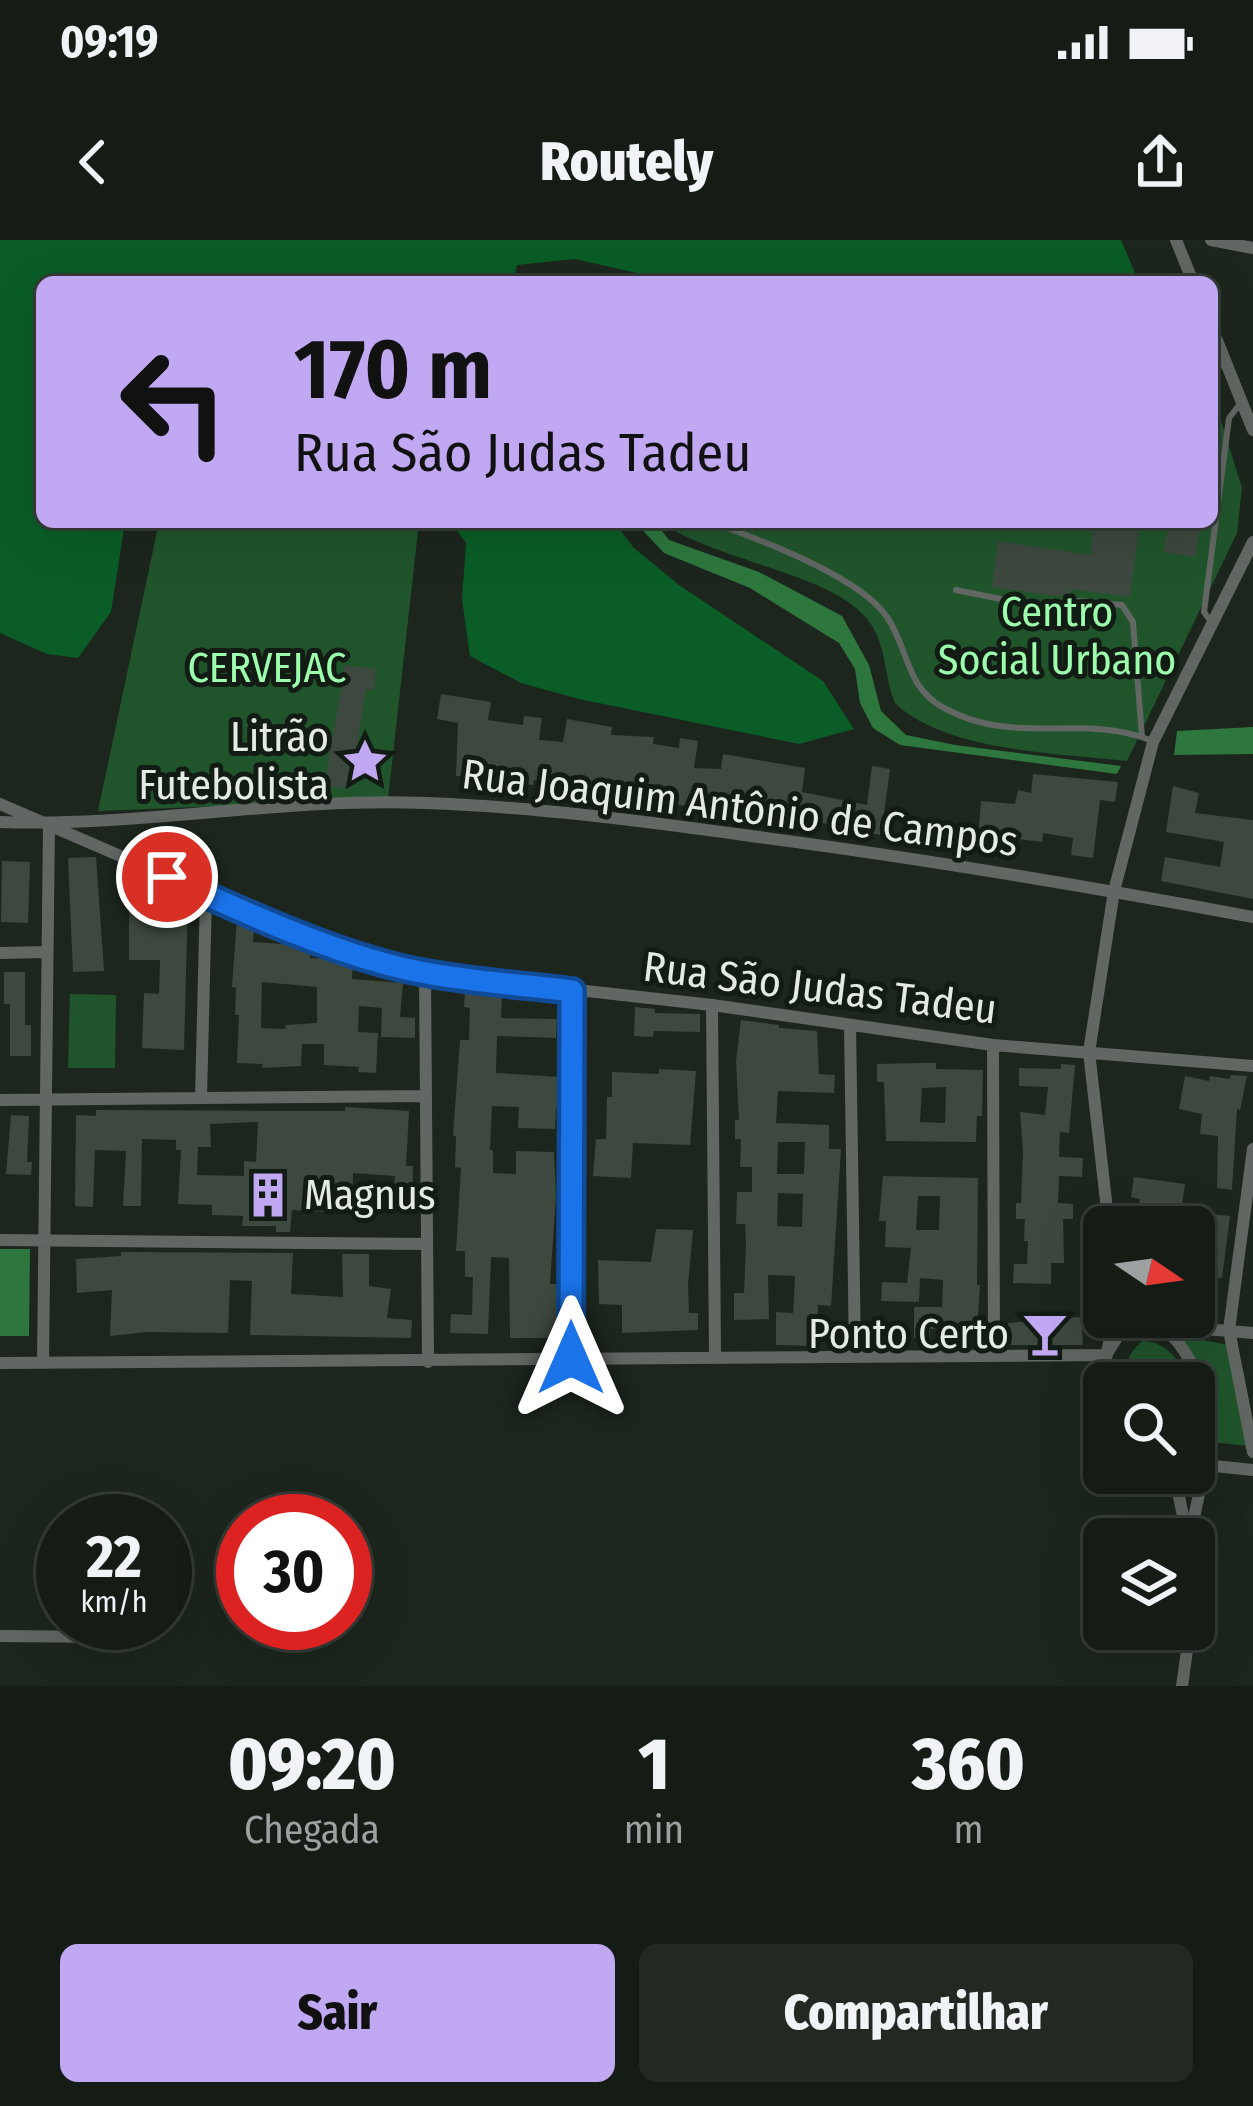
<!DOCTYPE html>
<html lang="pt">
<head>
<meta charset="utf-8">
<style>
  body { margin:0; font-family:"Fira Sans Condensed",sans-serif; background:#222923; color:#f1f3f6; height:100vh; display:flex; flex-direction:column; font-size:45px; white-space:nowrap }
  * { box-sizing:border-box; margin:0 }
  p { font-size:39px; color:#9da1a1 }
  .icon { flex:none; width:66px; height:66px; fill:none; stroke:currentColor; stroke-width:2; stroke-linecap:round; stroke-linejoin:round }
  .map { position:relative; height:1446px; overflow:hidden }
  .panel { display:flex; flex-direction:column; background:#151c16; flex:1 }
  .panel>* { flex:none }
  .guide { position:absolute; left:36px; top:36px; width:1182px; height:252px; border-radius:18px; box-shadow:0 12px 48px #0002,0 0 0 3px #343a35; background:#c0a8f3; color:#111; overflow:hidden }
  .needle { width:78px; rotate:103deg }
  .buttons { position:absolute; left:1083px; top:966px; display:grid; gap:24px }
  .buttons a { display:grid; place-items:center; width:132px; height:132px; border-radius:18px; background:#151c16; box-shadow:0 12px 48px #0002,0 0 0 3px #343a35; font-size:60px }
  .speed { position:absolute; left:36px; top:1254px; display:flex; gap:24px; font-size:60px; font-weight:700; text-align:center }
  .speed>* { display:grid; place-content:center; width:156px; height:156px; border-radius:50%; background:#151c16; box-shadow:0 12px 48px #0002,0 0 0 3px #343a35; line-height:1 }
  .speed small { font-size:30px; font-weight:400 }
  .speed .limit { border:18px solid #d22; background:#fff; color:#111 }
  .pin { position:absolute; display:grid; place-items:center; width:102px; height:102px; color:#fff; margin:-51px; border:6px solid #fff; border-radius:50%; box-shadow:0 3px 12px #0007 }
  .me { position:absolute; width:132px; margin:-66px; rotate:0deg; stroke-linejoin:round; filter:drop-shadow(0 0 9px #0008) }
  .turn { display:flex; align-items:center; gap:42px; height:252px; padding:0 60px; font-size:54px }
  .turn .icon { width:156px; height:156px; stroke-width:2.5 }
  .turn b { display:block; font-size:84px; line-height:102px }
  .eta { display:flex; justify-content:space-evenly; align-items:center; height:204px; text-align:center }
  .eta b { font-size:72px; font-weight:800; line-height:84px }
  .button { display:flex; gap:24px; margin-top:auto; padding:24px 60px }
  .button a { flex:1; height:138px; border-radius:18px; background:#c0a8f3; color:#111; font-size:48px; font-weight:800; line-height:138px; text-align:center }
  .button a+a { background:#222923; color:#f1f3f6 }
  .status { display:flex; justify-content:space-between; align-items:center; height:84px; padding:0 60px; background:#151c16; direction:ltr }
  .status svg { height:33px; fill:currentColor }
  header { display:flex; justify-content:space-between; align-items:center; height:156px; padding:0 60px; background:#151c16; font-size:54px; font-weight:800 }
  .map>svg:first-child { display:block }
  .green { fill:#20552c }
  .forest { fill:#0a5d26 }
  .water { fill:#2d773e }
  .building { fill:#3d483e; fill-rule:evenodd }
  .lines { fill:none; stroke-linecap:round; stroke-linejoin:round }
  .lane { stroke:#626763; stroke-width:6 }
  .street { stroke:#626763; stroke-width:12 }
  .route-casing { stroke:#114b97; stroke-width:30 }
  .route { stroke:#1a73e8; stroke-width:21 }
  .labels { text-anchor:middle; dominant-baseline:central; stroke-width:10; stroke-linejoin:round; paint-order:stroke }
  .park-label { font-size:42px; fill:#9cfead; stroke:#131c14 }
  .poi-label { font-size:42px; fill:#e4eae4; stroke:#131c14; text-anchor:end }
  .street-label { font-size:42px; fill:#e4eae4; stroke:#131c14 }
</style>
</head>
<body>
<div class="status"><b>09:19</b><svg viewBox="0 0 49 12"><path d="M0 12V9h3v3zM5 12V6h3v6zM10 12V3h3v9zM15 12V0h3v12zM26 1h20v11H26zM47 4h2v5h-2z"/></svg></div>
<header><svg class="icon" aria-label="back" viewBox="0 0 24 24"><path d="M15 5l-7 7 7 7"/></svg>Routely<svg class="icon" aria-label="share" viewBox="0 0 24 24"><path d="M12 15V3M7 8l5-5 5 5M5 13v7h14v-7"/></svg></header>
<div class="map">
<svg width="1253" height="1446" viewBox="0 0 1253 1446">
  <rect width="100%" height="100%" fill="#1c261d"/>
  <path class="green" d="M1212 152 1242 248 1237 293 1127 521C1059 513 946 512 895 463 884 437 887 407 870 383 837 333 715 322 662 282H1212Z
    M159 282H419L388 559 98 571Z
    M70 754 116 755 115 828H68Z
    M1178 1095 1228 1105 1248 1206 1211 1202C1212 1159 1203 1131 1178 1095Z
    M1143 1101C1168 1102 1180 1121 1188 1143L1131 1142C1121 1129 1130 1109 1143 1101Z"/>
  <path class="forest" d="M0 0H1121L1139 42H676L575 19 517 25 513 42H42V282H125L111 372 78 418 47 414 0 393Z
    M451 282H614L634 308 679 345 823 441 854 489 799 504 579 459 521 443 470 416 462 359 466 303Z"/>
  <path class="water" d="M635 282H655L669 300 759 332 842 376 869 425 881 471 906 495 955 505 1121 526 1117 534 900 505 873 488 860 463 855 429 839 403 750 348 664 313Z
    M1253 487V514L1174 515 1177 491Z
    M0 1009H30L29 1096H0Z"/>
  <path class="building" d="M1094 282H1140L1130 357 1071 349 1070 354 1055 356 992 347 998 301 1090 315Z
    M1169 282H1201L1195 317 1164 312Z
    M345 425 376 429 374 450 366 449 351 548 324 547Z
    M441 454 491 462 488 480 523 485 524 476 542 478 539 500 563 502 567 479 612 487 611 495 654 497 653 504 679 508 680 498 698 501 694 528 721 529 723 514 805 528 802 552 867 565 872 526 890 529 881 595 798 578 796 592 714 580 716 569 668 564 667 571 651 568 652 564 606 562 607 554 558 545V542L534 540 533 545 515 543 516 538 456 536 458 483 437 479Z
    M1033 534 1118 542 1115 562 1100 560 1093 618 1071 615 1073 598 1043 593 1042 602 1018 599 1016 610 998 606 999 602 978 600 981 561 1015 564 1018 550 1031 553Z
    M1173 546 1199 553 1195 573 1253 580V659L1161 641 1165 617 1220 627 1224 602 1166 592Z
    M96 617 104 731 73 732 68 618Z
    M2 621 30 622 28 683 1 682Z
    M129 645H152V654L188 657 184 810 142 808 144 753 159 754 160 720H129Z
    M237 678 254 685 253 702 310 706V718L353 720 352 739 403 743 400 777 415 778V798L381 797 382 768 359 766 358 792 378 793 376 833 358 832 359 827 324 825V804H302L301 826 262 828 263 824 237 823 239 775H235L236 747H232ZM262 742 317 747V783L286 785 285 789 261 788Z
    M4 732H25V785H31V816H10V764H4Z
    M465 749 502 752 501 778 557 779 556 798 497 796 496 829V833L561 837V868H556L555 889 518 888 519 867 492 866 490 910H493V933L516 934V911L554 912 556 957 550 1044H556L559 1084 552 1098H510L509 1018 491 1017 488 1094 450 1093 451 1074 472 1075 473 1037H465V1011H456L461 928 455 927 456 896H453L460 800H469L470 768 464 767Z
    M635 767 655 769V773L700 774V792L654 791 653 797 634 796Z
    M741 780 779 785V788L817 791 819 834 835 835 834 853 778 851 776 883 829 885V909H841L831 1066 818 1065 817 1106 776 1105V1072L793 1073 795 1036 768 1035 769 1079 734 1080V1053H744L746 1005 745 984H736L737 952H752V927H740L741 899H735V880H739L736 821ZM778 902H805L804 934H777ZM778 953 803 954 802 987 777 986Z
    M921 823H936V829L983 830 982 876H977L976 902 886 901 884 842H877V824ZM946 847 945 883 920 882 922 848Z
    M1061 824 1075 825 1069 893 1060 892 1059 917 1083 918 1082 937 1059 936 1058 963 1073 964V979H1063L1064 1023H1051V1044L1013 1043 1014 1024H1027L1028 1001H1024L1025 979H1016V963H1021L1023 912 1020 872 1045 875 1048 847 1019 846V828L1061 829Z
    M659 829 696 831 690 905 633 903 631 938 593 936 596 899H606L607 857H612V832L659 834Z
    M1231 835 1247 836 1240 870 1237 869 1232 950 1217 948 1218 896 1200 894 1202 874 1179 869 1185 836 1209 841 1210 836 1230 839Z
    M345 867 409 871 406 926H413L412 966 394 965 395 936 353 933 352 965 326 963V972L292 970 290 992H276V986H242L243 976 212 975V965L178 964 181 910H176V900L142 899 141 966H123L126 911 95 910 93 967 75 966 76 875 96 876V870L345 871ZM258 882 256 922 244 921V936L197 935 198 907H211L210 884Z
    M11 875 29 876 27 922H32L31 935 6 934Z
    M883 936 978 938 977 1045H980L977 1090 930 1089V1098H914V1067H942L943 1040 920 1038 919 1062 881 1061 882 1042 907 1043 911 1008 885 1007 886 981H879ZM918 956H940L939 990H916Z
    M1134 937 1185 944 1181 971 1230 976 1222 1038 1198 1035 1204 987H1135L1140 959 1131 957Z
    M656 989 693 990 688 1045 689 1073H698V1090L622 1093V1065L599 1064 598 1020 651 1022Z
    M121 1012 293 1013 291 1054 343 1057 342 1014H369V1046L391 1049 387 1078 412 1080 411 1098 250 1095 252 1041 230 1040 228 1093 147 1092 110 1096 112 1050 77 1053 76 1019 121 1016Z
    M1081 1077 1083 1105H1009L1008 1083Z"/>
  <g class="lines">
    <path class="lane" d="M720 285C765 302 860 337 887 377 909 409 905 447 944 468 1015 507 1082 473 1150 500
      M956 350 1035 366 1077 361 1122 365 1133 382 1142 497
      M1212 383 1204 372 1229 178 1240 164"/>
    <path class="street" d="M1176 0 1193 42
      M1211 0 1253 8
      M1212 88 1253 190
      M0 564 278 684 425 733 712 765 993 805 1253 826
      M0 582C142 587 284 557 426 563 535 567 643 581 751 596 919 618 1086 646 1253 677
      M0 713 46 712
      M425 733 428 1122
      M712 765 715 1115
      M850 785 855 1114
      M993 805 994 1116
      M201 858 206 655
      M0 860 426 856
      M1253 909 1229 1090 1253 1212
      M1109 987 1089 812 1114 651 1153 502 1253 302
      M0 1000 427 1004
      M1148 1077C1197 1104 1216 1173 1205 1225 1201 1251 1193 1273 1191 1299
      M1106 1115 1119 1094 1134 1083 1253 1093
      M571 1118 572 751
      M0 1123 1106 1115
      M43 1123 49 583
      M1110 1143 1104 1129 1114 1077
      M1205 1225 1253 1230
      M1174 1233 1186 1290
      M0 1396 114 1397
      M1182 1446 1190 1389"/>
  </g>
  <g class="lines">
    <g class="route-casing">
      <path id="route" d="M167 637C241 671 347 720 426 733 474 742 524 745 572 751L571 1118"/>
    </g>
    <use href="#route" class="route"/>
  </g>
  <defs>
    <g id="sight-bare" transform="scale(3.6)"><path d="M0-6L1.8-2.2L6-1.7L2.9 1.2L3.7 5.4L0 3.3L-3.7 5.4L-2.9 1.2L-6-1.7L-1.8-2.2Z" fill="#c0a8f3" stroke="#131c14" stroke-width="2.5" paint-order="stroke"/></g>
    <g id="building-bare" transform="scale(3.6)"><path d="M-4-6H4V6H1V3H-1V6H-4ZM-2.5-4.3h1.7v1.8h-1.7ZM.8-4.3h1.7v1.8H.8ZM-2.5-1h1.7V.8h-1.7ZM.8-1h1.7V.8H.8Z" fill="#c0a8f3" stroke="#131c14" stroke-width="2.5" paint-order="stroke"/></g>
    <g id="bar-bare" transform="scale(3.6)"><path d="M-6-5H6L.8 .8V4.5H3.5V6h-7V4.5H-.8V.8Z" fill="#c0a8f3" stroke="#131c14" stroke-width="2.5" paint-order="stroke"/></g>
  </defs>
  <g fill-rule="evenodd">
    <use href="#sight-bare" x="365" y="521"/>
    <use href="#building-bare" x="268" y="955"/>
    <use href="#bar-bare" x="1045" y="1094"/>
  </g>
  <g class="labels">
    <g class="park-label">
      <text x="1057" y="372">Centro<tspan x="1057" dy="48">Social Urbano</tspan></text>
      <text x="267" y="428">CERVEJAC</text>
    </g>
    <g class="poi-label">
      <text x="329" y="497">Litrão<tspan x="329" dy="48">Futebolista</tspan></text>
      <text x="304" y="955" text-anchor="start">Magnus</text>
      <text x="1009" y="1094">Ponto Certo</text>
    </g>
    <g class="street-label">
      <text transform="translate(740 568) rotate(7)">Rua Joaquim Antônio de Campos</text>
      <text transform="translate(820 748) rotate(7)">Rua São Judas Tadeu</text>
    </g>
  </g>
</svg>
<div class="buttons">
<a><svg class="needle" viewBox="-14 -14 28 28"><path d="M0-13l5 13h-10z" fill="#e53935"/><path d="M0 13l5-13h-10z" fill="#9da1a1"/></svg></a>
<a><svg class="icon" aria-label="search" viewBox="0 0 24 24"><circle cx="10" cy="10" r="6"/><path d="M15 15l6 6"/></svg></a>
<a><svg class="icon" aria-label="layers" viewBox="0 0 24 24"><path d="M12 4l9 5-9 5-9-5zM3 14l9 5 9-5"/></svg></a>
</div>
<div class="speed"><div>22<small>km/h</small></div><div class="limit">30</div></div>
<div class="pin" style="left:167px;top:637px;background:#d93025"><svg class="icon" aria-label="arrive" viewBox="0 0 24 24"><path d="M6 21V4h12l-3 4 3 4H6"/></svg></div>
<svg class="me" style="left:571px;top:1118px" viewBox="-20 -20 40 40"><path d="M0-17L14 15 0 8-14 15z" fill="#1a73e8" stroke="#fff" stroke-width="4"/></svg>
<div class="guide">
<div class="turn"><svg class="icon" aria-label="left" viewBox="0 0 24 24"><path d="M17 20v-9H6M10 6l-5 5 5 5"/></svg><div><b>170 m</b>Rua São Judas Tadeu</div></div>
</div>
</div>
<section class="panel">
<div class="eta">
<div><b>09:20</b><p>Chegada</p></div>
<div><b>1</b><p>min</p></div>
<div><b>360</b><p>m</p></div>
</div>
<div class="button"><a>Sair</a><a>Compartilhar</a></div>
</section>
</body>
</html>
